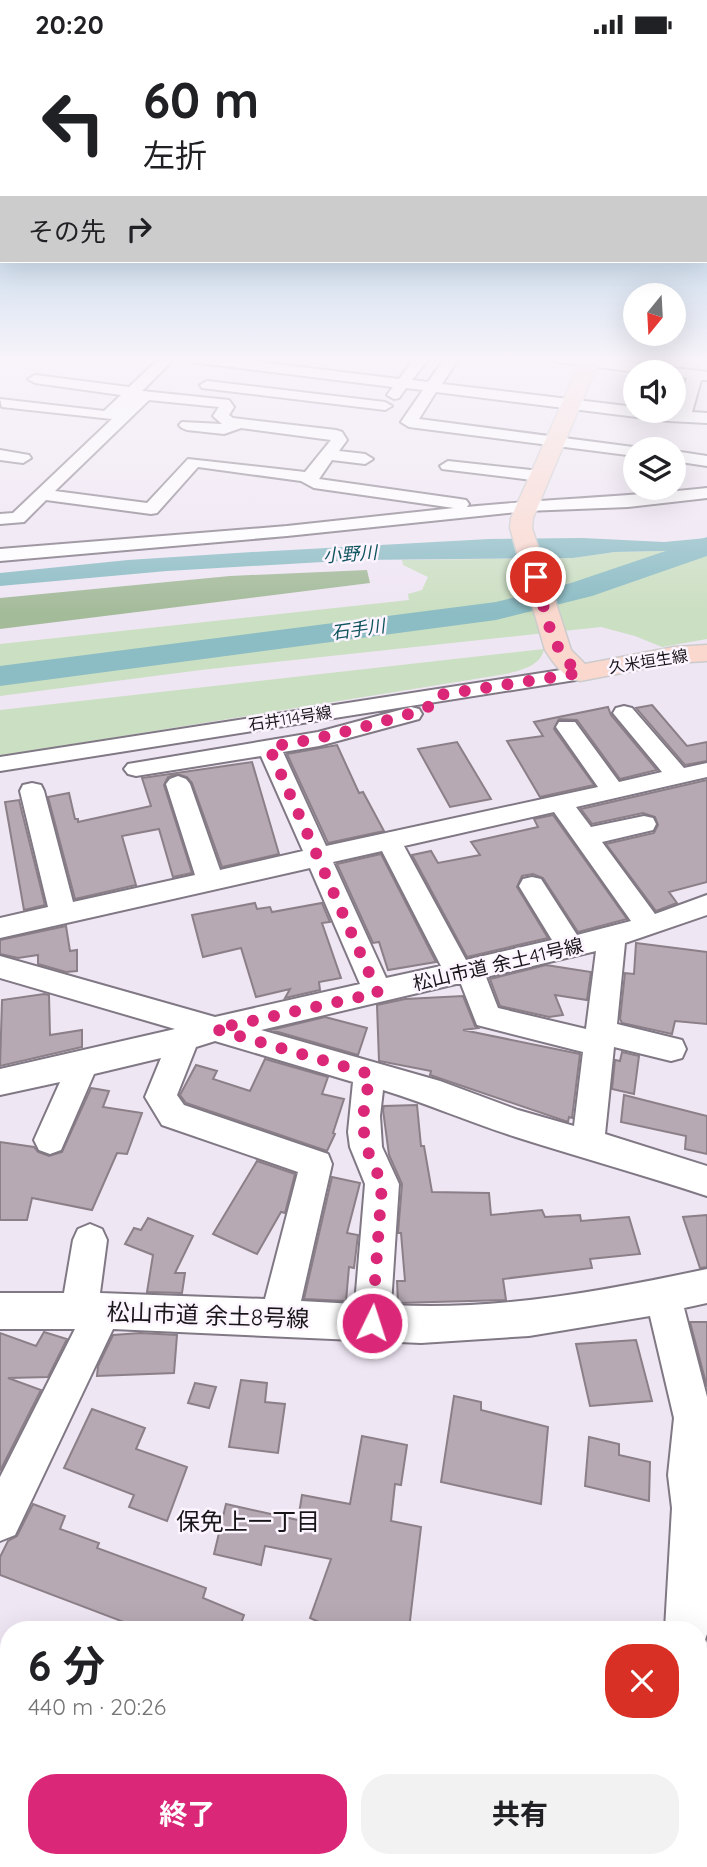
<!DOCTYPE html>
<html lang="ja">
<head>
<meta charset="utf-8">
<style>
  body { margin:0; font-family:Quicksand,"Noto Sans JP",sans-serif; background:#f2f2f2; color:#202124; height:100vh; display:flex; flex-direction:column; font-size:26px; white-space:nowrap }
  * { box-sizing:border-box; margin:0 }
  p { font-size:23px; color:#757577 }
  .icon { flex:none; width:38px; height:38px; fill:none; stroke:currentColor; stroke-width:2; stroke-linecap:round; stroke-linejoin:round }
  .map { position:relative; flex:1; overflow:hidden }
  .panel { position:absolute; left:0px; top:1572px; width:707px; height:247px; display:flex; flex-direction:column; background:#fff; border-radius:28px 28px 0 0; box-shadow:0 7px 28px #0002 }
  .panel>* { flex:none }
  .hud { position:absolute; left:0px; top:0px; width:707px; height:214px; box-shadow:0 7px 28px #0002; background:#fff; color:#202124; overflow:hidden }
  .needle { width:46px; rotate:198deg }
  .fabs { position:absolute; left:623px; top:234px; display:grid; gap:14px }
  .fabs a { display:grid; place-items:center; width:63px; height:63px; border-radius:50%; background:#fff; box-shadow:0 7px 28px #0002; font-size:35px }
  .pin { position:absolute; display:grid; place-items:center; width:60px; height:60px; color:#fff; margin:-30px; border:4px solid #fff; border-radius:50%; box-shadow:0 2px 7px #0007 }
  .me { position:absolute; width:77px; margin:-38px; rotate:4deg; stroke-linejoin:round; filter:drop-shadow(0 0 5px #0008) }
  .turn { display:flex; align-items:center; gap:24px; height:147px; padding:0 28px; font-size:32px }
  .turn .icon { width:91px; height:91px; stroke-width:2.5 }
  .turn b { display:block; font-size:49px; line-height:60px }
  .then { display:flex; align-items:center; height:66px; padding:0 28px; background:#0003; gap:14px; font-size:26px }
  .round { display:grid; place-items:center; flex:none; width:74px; height:74px; border-radius:28px; background:#f2f2f2 }
  .headline { display:flex; align-items:center; justify-content:space-between; height:119px; padding:0 28px }
  h1 { font-size:42px; font-weight:700; line-height:52px }
  .action { display:flex; gap:14px; margin-top:auto; padding:14px 28px }
  .action a { flex:1; height:80px; border-radius:28px; background:#db2777; color:#fff; font-size:28px; font-weight:700; line-height:80px; text-align:center }
  .action a+a { background:#f2f2f2; color:#202124 }
  .status { display:flex; justify-content:space-between; align-items:center; height:49px; padding:0 35px; background:#fff; direction:ltr }
  .status svg { height:19px; fill:currentColor }
  .map>svg:first-child { display:block }
  .green { fill:#cbdfc2 }
  .forest { fill:#a4bb9a }
  .water { fill:#8cbcc4 }
  .lines { fill:none; stroke-linecap:round; stroke-linejoin:round }
  .river { fill:#8cbcc4; fill-rule:evenodd }
  .building { fill:#b6a9b3; stroke:#8b7f88; stroke-width:2 }
  .minor-casing { stroke:#807884; stroke-width:4 }
  .major-casing { stroke:#cccccd; stroke-width:3 }
  .minor { fill:#fff; fill-rule:evenodd }
  .major { fill:#fad8ce; fill-rule:evenodd }
  .route { stroke:#db2777; stroke-width:12; stroke-dasharray:0 21.6 }
  .labels { text-anchor:middle; dominant-baseline:central; stroke-width:5; stroke-linejoin:round; paint-order:stroke }
  .far-street-label { font-size:16px; fill:#19161a; stroke:#fcf4ff }
  .far-water-label { font-size:18px; font-style:italic; fill:#10545e; stroke:#fcf4ff }
  .street-label { font-size:19px; fill:#19161a; stroke:#fcf4ff }
  .near-street-label { font-size:23px; fill:#19161a; stroke:#fcf4ff }
  .near-neighbourhood-label { font-size:24px; fill:#19161a; stroke:#fcf4ff }
</style>
</head>
<body>
<div class="status"><b>20:20</b><svg viewBox="0 0 49 12"><path d="M0 12V9h3v3zM5 12V6h3v6zM10 12V3h3v9zM15 12V0h3v12zM26 1h20v11H26zM47 4h2v5h-2z"/></svg></div>
<div class="map">
<svg width="707" height="1818" viewBox="0 0 707 1818">
  <rect width="100%" height="100%" fill="#efe6f3"/>
  <path class="green" d="M707 501V590L662 598 635 587 601 578 201 621 0 647V595L409 551 408 545 422 541 428 528 403 516 402 511 573 509 615 503Z
    M544 600C541 617 521 621 506 625L0 707V661Z"/>
  <path class="forest" d="M367 521 370 534 0 580V549L230 527Z"/>
  <path class="water" d="M583 489 664 493 707 489V501L615 503 573 509 357 511 167 522 0 537V524L128 511 252 503 489 490Z"/>
  <g class="lines">
    <path class="river" d="M707 488V507L592 547 496 571 0 637V617L496 553 571 534Z"/>
  </g>
  <path class="building" d="M652 656 687 697 707 693V712L685 716 636 659Z
    M608 658 611 666 657 721 620 730 577 671 559 670 554 680 594 736 540 748 507 692 543 687 534 673Z
    M457 693 491 750 450 758 418 700Z
    M337 696 359 744 363 743 384 782 328 794 287 705Z
    M252 713 279 805 222 818 192 734 187 728 177 725 168 728 164 736 192 824 173 828 159 780 122 787 136 836 75 850 48 748 69 744 75 770H78V773L151 757 142 729Z
    M707 731V833L669 843 677 854 656 862 606 795 654 784 658 776 655 768 643 764 592 775 581 760Z
    M19 751 45 856 24 861 5 753Z
    M553 766 627 870 578 883 543 829 533 825 522 827 517 838 548 889 467 908 412 806 431 802 438 814 480 806 471 793 538 778 534 770Z
    M381 805 436 913 388 921 379 893 373 894 337 815Z
    M255 854 257 860 270 858 272 863 322 854 330 873 322 874 341 929 319 933 320 941 285 949 290 940 256 948 241 899 203 908 192 866Z
    M66 877 70 902 77 901V922L66 923 38 915V906L18 909 0 905V891Z
    M636 894 707 903V975L675 972 672 985 622 974 620 970 625 924 634 925Z
    M546 916 591 923 587 951 555 946 563 966 549 968 500 957 490 930Z
    M44 945 49 946 50 986 82 981V998L0 1017 2 951Z
    M463 947 475 977 478 979 463 981 580 1005 572 1069 569 1068 568 1073 430 1026 431 1022 379 1012 377 956 405 950Z
    M325 968 367 979 358 1006 271 981Z
    M622 1003 639 1007 634 1045 612 1040 615 1011 620 1012Z
    M265 1010 328 1028 322 1045 344 1050 333 1084 335 1085 327 1102 186 1054 180 1046 196 1016 217 1022 213 1030 250 1042Z
    M91 1039 109 1042 103 1058 142 1064 127 1105 117 1104 92 1161 32 1149 27 1171H0V1093L34 1098 38 1103 49 1107 62 1103Z
    M624 1046 707 1067V1105L685 1100 686 1087 621 1073Z
    M417 1056 421 1097H424L432 1143 489 1144 491 1166 542 1161 545 1168 580 1166 581 1172 629 1168 640 1205 590 1210 592 1219 503 1230 506 1251 398 1254 397 1232H405L401 1184H398L402 1135 389 1106 383 1061 384 1057Z
    M257 1112 295 1125 285 1164 281 1163 257 1205 213 1185Z
    M332 1128 360 1134 347 1184 358 1186 354 1219 349 1218 346 1252 304 1250Z
    M707 1166V1218L700 1219 683 1168Z
    M148 1169 193 1187 175 1224H185L182 1244 147 1243 153 1206 125 1195 134 1179 141 1181Z
    M690 1273H707V1338Z
    M44 1283 67 1290 48 1328 8 1329 41 1341 0 1422V1284L36 1297Z
    M140 1284 177 1286 174 1324 97 1327 98 1317 113 1286Z
    M636 1291 652 1352 590 1357 576 1295Z
    M241 1331 267 1334 265 1353 285 1355 278 1404 229 1398Z
    M195 1334 216 1338 209 1359 188 1354Z
    M454 1347 481 1353V1361L548 1378 541 1455 441 1433Z
    M92 1360 145 1379 136 1400 187 1418 167 1472 129 1458 134 1446 64 1419Z
    M362 1387 407 1396 401 1436 395 1435 391 1472 421 1478 409 1580H334L310 1569 331 1510 265 1497 261 1516 214 1505 226 1455 298 1471 302 1446 350 1455Z
    M589 1388 619 1395V1406L650 1413 649 1452 585 1437Z
    M33 1455 65 1467 60 1480 99 1494 97 1499 206 1539 203 1549 244 1566 239 1580H122L124 1573 0 1526V1508L8 1492 17 1487Z"/>
  <g class="lines">
    <g class="minor-casing">
      <path id="minor" d="M160 309H175L142 342 229 351 234 358 229 366 233 369 336 381 342 383 347 391 339 402 365 405 373 410 365 415 332 411 319 430 460 450 466 451 469 455 467 458C547 450 627 448 707 439V449L628 458 526 462 287 487 0 512V500L287 477 454 459 314 439 301 432 198 418 157 464 151 465 46 451 24 473 0 475V465L13 464 112 370 2 358 0 350 104 362 121 346 35 334 28 330 35 326 129 338ZM149 351 219 358 213 367 222 375 182 373 179 376 182 379 187 381 224 385 241 379 331 391 305 423 188 410 147 454 55 442Z
        M185 309H227L399 330 415 309H429L412 331 428 333 445 309H459L442 335 635 358V362H677L687 329 674 327V324H645L557 313 550 309H592L707 323V331H701L692 363 707 364V374L669 372 436 343 419 370 641 399 642 401H635V407L409 378 401 373 423 341 406 339 399 349 394 350 387 346 393 338 192 313Z
        M207 332 385 353 392 357 385 361 202 339 200 336Z
        M0 401 29 406 31 409 23 414 0 411Z
        M674 402 707 407V417L674 412Z
        M448 412 540 422 548 427 540 432 442 420 440 417Z
        M580 618 588 619 591 624 588 629 0 722V708Z
        M624 657 632 659 684 719 707 714V728L576 758 591 778 644 767 653 769 656 775 653 781 602 793 655 865 707 846V866L625 894 617 975 682 991 686 1000 682 1009 671 1012 614 998 605 1085 707 1117V1147C644 1126 579 1108 516 1088 471 1074 429 1055 383 1041L380 1067 382 1098 399 1135 391 1256C498 1262 603 1242 707 1220V1254L684 1259 707 1348V1585L703 1596 698 1597V1580H665L672 1459 668 1426 674 1369 650 1267 529 1287 421 1294 113 1280 15 1486 0 1492V1428L75 1280H0V1244H64L73 1191 78 1180 90 1175 102 1180 107 1191 100 1244 265 1250 298 1123 162 1076 145 1048 161 1009 94 1025 61 1101 50 1105 39 1101 34 1091 60 1033 0 1046V1020L175 980 0 929V907L215 968 360 935 310 819 0 889V869L48 858 20 742 23 736 32 734 41 736 44 742 73 853 195 826 166 735 170 730 178 727 186 730 190 735 220 821 303 802 261 707 136 727 128 725 124 720 128 715 318 683 411 658 419 660 422 665 419 670 319 697 283 703 326 797 598 738 556 678 559 673H575L619 733 662 723 613 664 616 659ZM554 763 631 872 577 886 541 830 532 828 523 830 519 837 552 891 466 911 404 797ZM382 802 441 917 386 929 333 813ZM596 902 586 980 498 959 486 928ZM456 935H461L477 976 583 1003 574 1077 518 1061 440 1032 261 981ZM215 992 353 1033 348 1083 350 1098 365 1135 355 1255 301 1252 332 1115 328 1105 184 1056 177 1046 196 998Z
        M698 1603 707 1606V1650L698 1648Z
        M164 1810H214L211 1818H161Z
        M312 1810H362L360 1818H310Z
        M456 1810H506L504 1818H454Z"/>
    </g>
    <g class="major-casing">
      <path id="major" d="M582 309H600L533 469 532 479 571 601 585 615 674 598 707 596V612L674 614 580 632C563 628 554 615 545 601L510 479 511 469Z"/>
    </g>
    <use href="#minor" class="minor"/>
    <use href="#major" class="major"/>
  </g>
  <linearGradient id="sky" x2="0" y2="1"><stop stop-color="#83b7da"/><stop offset="0.55" stop-color="#f8f4fa"/><stop offset="1" stop-color="#f8f4fa" stop-opacity="0"/></linearGradient>
  <rect width="707" height="564" fill="url(#sky)"/>
  <g class="lines">
    <path class="route" d="M372 1274 382 1135 366 1098 364 1083 363 1067 370 1025 215 980 378 944 269 698C314 691 355 681 398 668 412 664 427 661 438 651L439 646 580 624C550 602 546 563 536 528"/>
  </g>
  <g class="labels">
    <g class="far-street-label">
      <text transform="translate(648 612) rotate(-9)">久米垣生線</text>
      <text transform="translate(290 669) rotate(-9)">石井114号線</text>
    </g>
    <g class="far-water-label">
      <text transform="translate(350 505) rotate(-4)">小野川</text>
      <text transform="translate(358 580) rotate(-8)">石手川</text>
    </g>
    <g class="street-label">
      <text transform="translate(498 915) rotate(-13)">松山市道 余土41号線</text>
    </g>
    <g class="near-street-label">
      <text transform="translate(208 1266) rotate(2)">松山市道 余土8号線</text>
    </g>
    <g class="near-neighbourhood-label">
      <text x="248" y="1472">保免上一丁目</text>
    </g>
  </g>
</svg>
<div class="fabs">
<a><svg class="needle" viewBox="-14 -14 28 28"><path d="M0-13l5 13h-10z" fill="#e53935"/><path d="M0 13l5-13h-10z" fill="#757577"/></svg></a>
<a><svg class="icon" aria-label="sound" viewBox="0 0 24 24"><path d="M4 9h4l5-4v14l-5-4H4zM17 9q2 3 0 6"/></svg></a>
<a><svg class="icon" aria-label="layers" viewBox="0 0 24 24"><path d="M12 4l9 5-9 5-9-5zM3 14l9 5 9-5"/></svg></a>
</div>
<div class="pin" style="left:536px;top:528px;background:#d93025"><svg class="icon" aria-label="arrive" viewBox="0 0 24 24"><path d="M6 21V4h12l-3 4 3 4H6"/></svg></div>
<svg class="me" style="left:372px;top:1274px" viewBox="-20 -20 40 40"><circle r="17" fill="#db2777" stroke="#fff" stroke-width="3"/><path d="M0-11L8 9 0 5-8 9z" fill="#fff"/></svg>
<div class="hud">
<div class="turn"><svg class="icon" aria-label="left" viewBox="0 0 24 24"><path d="M17 20v-9H6M10 6l-5 5 5 5"/></svg><div><b>60 m</b>左折</div></div>
<div class="then">その先<svg class="icon" aria-label="right" viewBox="0 0 24 24"><path d="M7 20v-9h11M14 6l5 5-5 5"/></svg></div>
</div>
<section class="panel">
<div class="headline"><div><h1>6 分</h1><p>440 m · 20:26</p></div><a class="round" style="background:#d93025;color:#fff"><svg class="icon" aria-label="close" viewBox="0 0 24 24"><path d="M6 6l12 12M18 6L6 18"/></svg></a></div>
<div class="action"><a>終了</a><a>共有</a></div>
</section>
</div>
</body>
</html>
